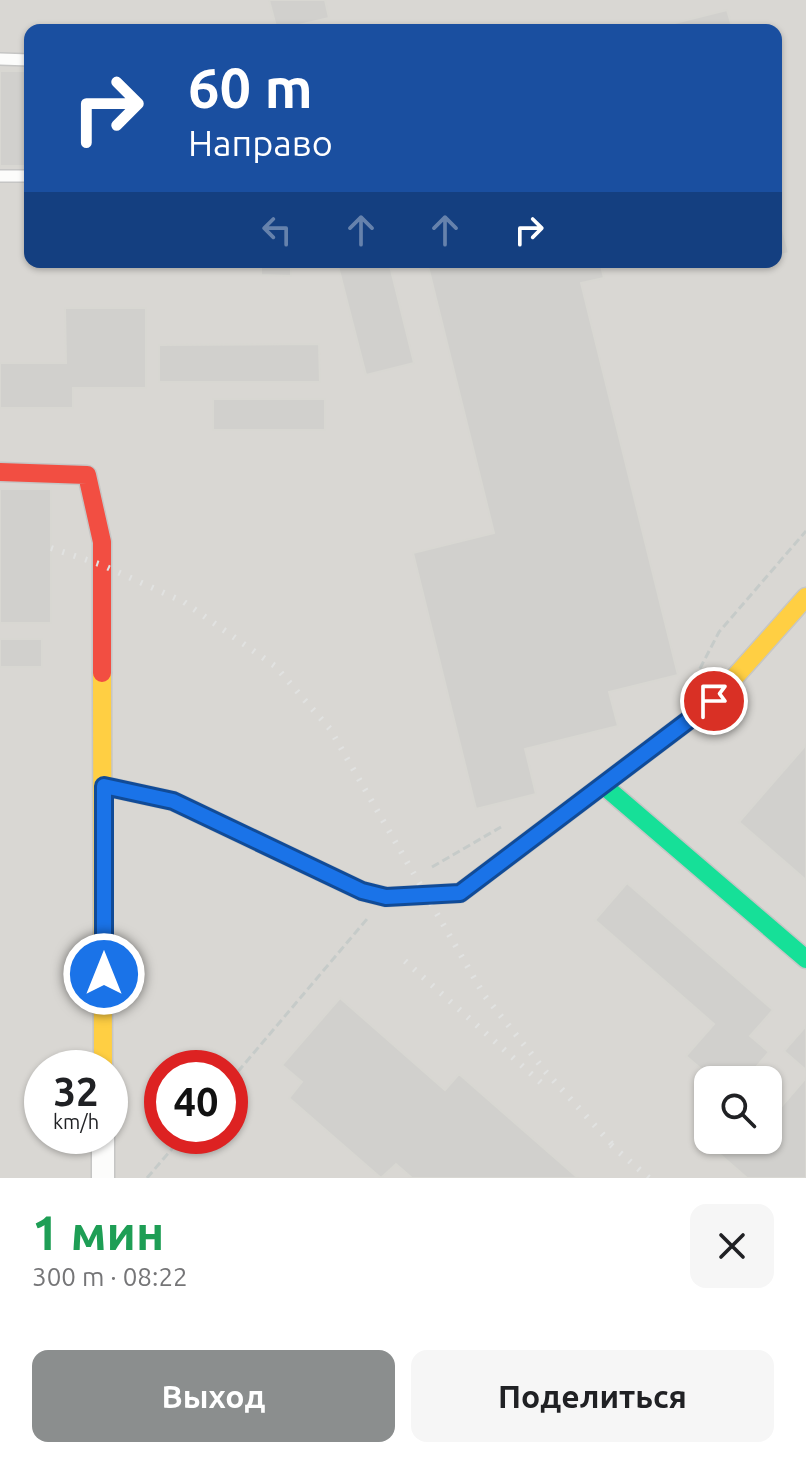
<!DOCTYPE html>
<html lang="ru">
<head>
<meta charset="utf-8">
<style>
  body { margin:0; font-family:Ubuntu,sans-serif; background:#f6f6f6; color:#202124; height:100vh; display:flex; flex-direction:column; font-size:30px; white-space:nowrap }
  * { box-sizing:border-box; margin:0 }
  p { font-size:26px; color:#757577 }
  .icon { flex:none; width:44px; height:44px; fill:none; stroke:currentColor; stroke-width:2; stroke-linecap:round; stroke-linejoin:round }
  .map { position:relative; height:1178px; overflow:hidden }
  .details { display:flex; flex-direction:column; background:#fff; flex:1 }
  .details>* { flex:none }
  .banner { position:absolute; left:24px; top:24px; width:758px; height:244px; border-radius:16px; box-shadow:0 2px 6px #0004; background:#1a4fa0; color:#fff; overflow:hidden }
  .controls { position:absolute; left:694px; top:1066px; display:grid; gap:16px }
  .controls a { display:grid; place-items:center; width:88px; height:88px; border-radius:16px; background:#fff; box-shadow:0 2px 6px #0004; font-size:40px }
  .speed { position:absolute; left:24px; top:1050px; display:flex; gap:16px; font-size:40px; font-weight:700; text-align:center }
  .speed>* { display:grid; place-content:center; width:104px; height:104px; border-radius:50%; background:#fff; box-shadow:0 2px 6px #0004; line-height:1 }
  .speed small { font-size:20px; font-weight:400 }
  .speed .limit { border:12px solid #d22; background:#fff; color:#111 }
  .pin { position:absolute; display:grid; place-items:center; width:68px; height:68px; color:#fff; margin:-34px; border:4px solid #fff; border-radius:50%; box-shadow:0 2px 8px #0007 }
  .me { position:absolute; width:88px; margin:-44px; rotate:0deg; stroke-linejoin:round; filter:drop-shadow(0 0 6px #0008) }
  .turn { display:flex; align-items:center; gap:28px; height:168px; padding:0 32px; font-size:36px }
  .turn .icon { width:104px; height:104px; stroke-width:2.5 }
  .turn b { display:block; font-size:56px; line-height:68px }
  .lanes { display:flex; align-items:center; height:76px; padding:0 32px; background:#0003; justify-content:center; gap:40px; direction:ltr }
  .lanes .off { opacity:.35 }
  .round { display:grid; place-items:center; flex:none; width:84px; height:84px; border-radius:16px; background:#f6f6f6 }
  .summary { display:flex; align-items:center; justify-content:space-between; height:136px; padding:0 32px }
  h1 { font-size:48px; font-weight:700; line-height:60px; color:#1e9e55 }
  .action { display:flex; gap:16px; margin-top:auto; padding:16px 32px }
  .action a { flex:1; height:92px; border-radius:16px; background:#8b8e8e; color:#fff; font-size:32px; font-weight:700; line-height:92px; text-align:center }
  .action a+a { background:#f6f6f6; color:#202124 }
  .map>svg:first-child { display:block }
  .industrial { fill:#d9d7d3; fill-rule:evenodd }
  .building { fill:#d1d0cd; stroke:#d8d7d2; stroke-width:2 }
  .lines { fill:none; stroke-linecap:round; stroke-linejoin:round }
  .lane-casing { stroke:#c5c5c4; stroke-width:14 }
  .street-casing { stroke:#c5c5c4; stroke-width:25 }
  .fast-casing { stroke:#c6c6c5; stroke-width:21 }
  .slow-casing { stroke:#c6c6c5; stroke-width:21 }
  .jam-casing { stroke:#c6c6c5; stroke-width:21 }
  .path { stroke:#c6cbc9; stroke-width:3; stroke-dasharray:8 4; stroke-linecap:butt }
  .lane { stroke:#fcfcfb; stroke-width:11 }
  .street { stroke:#fcfcfb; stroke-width:22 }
  .fast { stroke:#16e098; stroke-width:18 }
  .slow { stroke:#ffcf43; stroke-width:18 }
  .jam { stroke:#f24e42; stroke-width:18 }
  .rail { stroke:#e1e2e1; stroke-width:6; stroke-dasharray:2 10; stroke-linecap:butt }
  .route-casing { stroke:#114b97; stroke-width:20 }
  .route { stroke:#1a73e8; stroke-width:14 }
</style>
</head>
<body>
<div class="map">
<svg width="806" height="1178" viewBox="0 0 806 1178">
  <rect width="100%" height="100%" fill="#e9e8e3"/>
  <path class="industrial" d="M0 0H806V1178H0ZM30 30H776V262H30ZM42 1068H110V1136H42ZM162 1068H230V1136H162ZM708 1080H768V1140H708Z"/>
  <path class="building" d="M269 0H325L329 18 277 30Z
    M727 10 733 30H668L667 25Z
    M0 71H30V166H0Z
    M776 203 789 253 776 256Z
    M261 262H291V276L261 275Z
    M337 262H389L414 363 366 375Z
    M427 262H600L604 278 581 283 678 675 609 692 618 726 525 749 536 794 476 809 413 553 494 533Z
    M65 308H146V388H73V408H0V363H66Z
    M319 344 320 382H159V345Z
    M213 399H325V430H213Z
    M0 489H51V623H0Z
    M0 639H42V667H0Z
    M806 745V880L739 822Z
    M627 883 773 1010 750 1036 769 1052 745 1080H714L686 1056 714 1024 595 920Z
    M340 998 445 1090 459 1074 578 1178H412L396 1164 381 1178 289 1098 302 1082 282 1065Z
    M806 1026V1070L784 1051Z
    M806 1078V1178H747L708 1144 711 1140H768V1122Z"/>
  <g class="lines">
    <g class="lane-casing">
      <path id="lane" d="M0 59 30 60
        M0 176H30"/>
    </g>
    <g class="street-casing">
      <path id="street" d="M103 1178V1136"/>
    </g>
    <g class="fast-casing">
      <path id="fast" d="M603 785 806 959
        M104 786 173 801 362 891 386 897 460 893 714 701 725 688"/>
    </g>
    <g class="slow-casing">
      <path id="slow" d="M102 673 103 1068
        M725 688 806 597"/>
    </g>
    <g class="jam-casing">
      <path id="jam" d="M0 472 87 475 102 542V673"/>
    </g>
    <path class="path" d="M686 688 694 680 719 632 806 531
      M432 867 501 827
      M230 1081 367 919
      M147 1178 183 1136"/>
    <use href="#lane" class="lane"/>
    <use href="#street" class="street"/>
    <use href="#fast" class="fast"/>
    <use href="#slow" class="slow"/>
    <use href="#jam" class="jam"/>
    <path class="rail" d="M51 548 102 565 184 602 275 666 330 729 484 995 546 1072 618 1151
      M405 961 548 1089
      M611 1145 649 1178"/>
  </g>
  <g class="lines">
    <g class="route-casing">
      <path id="route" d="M104 974V786L173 801 362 891 386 897 460 893 714 701"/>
    </g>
    <use href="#route" class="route"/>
  </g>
</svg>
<div class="controls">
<a><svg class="icon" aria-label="search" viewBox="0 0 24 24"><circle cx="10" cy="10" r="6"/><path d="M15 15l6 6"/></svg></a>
</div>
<div class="speed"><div>32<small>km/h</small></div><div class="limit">40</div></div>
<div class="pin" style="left:714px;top:701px;background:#d93025"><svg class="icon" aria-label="arrive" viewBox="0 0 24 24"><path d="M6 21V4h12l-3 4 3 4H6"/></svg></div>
<svg class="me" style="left:104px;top:974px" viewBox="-20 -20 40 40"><circle r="17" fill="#1a73e8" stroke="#fff" stroke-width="3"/><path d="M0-11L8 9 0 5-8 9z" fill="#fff"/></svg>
<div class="banner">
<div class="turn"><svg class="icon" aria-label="right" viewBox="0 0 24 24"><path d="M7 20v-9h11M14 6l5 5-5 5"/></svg><div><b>60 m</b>Направо</div></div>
<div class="lanes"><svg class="icon off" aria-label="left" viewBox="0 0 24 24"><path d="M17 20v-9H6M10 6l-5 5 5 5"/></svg><svg class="icon off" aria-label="ahead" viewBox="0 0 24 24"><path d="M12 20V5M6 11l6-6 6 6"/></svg><svg class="icon off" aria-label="ahead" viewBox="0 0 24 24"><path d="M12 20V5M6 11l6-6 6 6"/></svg><svg class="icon" aria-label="right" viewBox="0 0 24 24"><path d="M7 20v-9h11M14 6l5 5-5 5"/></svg></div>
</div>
</div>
<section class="details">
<div class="summary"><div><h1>1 мин</h1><p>300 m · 08:22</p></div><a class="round"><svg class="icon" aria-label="close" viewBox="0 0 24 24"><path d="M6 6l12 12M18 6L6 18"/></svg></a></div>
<div class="action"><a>Выход</a><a>Поделиться</a></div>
</section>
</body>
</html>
